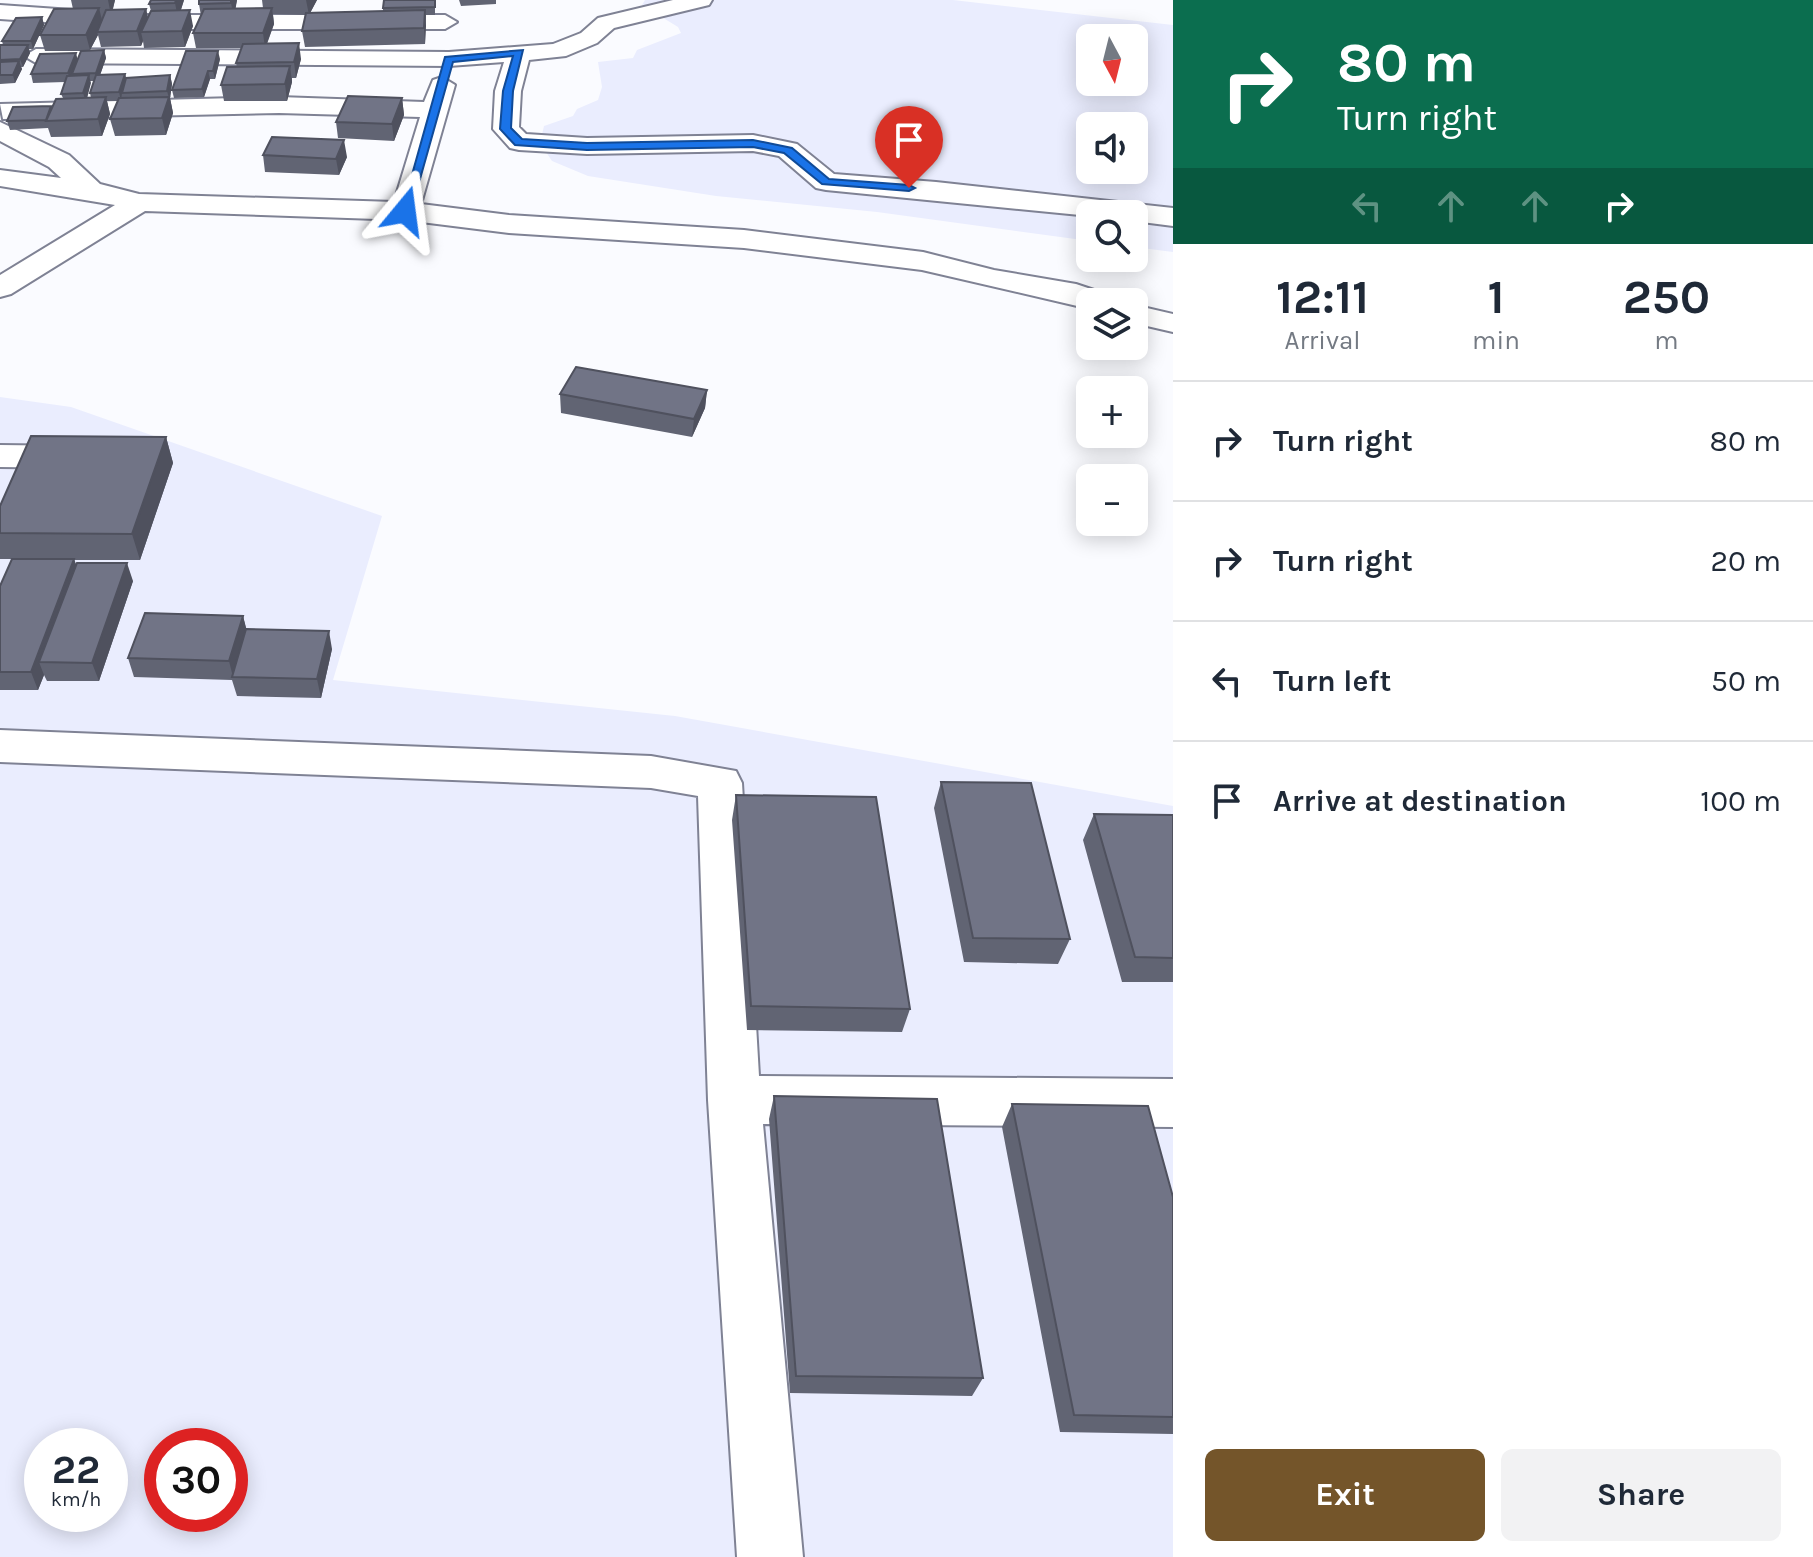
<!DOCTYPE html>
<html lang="en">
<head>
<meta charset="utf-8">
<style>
  body { margin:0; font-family:Karla,sans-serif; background:#f2f2f3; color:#1f2937; height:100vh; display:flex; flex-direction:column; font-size:30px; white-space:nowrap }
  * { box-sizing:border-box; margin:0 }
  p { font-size:26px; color:#747a83 }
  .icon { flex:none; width:44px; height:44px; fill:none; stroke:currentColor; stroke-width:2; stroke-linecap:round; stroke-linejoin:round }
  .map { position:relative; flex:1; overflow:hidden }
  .details { display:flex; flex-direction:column; background:#fff; width:640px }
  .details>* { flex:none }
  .hud { background:#0b6e4f; color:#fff; overflow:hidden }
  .needle { width:52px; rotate:173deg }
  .buttons { position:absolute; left:1076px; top:24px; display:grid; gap:16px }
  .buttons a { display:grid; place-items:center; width:72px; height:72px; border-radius:12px; background:#fff; box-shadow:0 4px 20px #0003; font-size:40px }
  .speed { position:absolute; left:24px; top:1428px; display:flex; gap:16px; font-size:40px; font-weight:700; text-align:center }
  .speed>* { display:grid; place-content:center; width:104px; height:104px; border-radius:50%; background:#fff; box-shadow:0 4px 20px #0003; line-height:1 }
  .speed small { font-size:20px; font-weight:400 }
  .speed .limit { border:12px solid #d22; background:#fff; color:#111 }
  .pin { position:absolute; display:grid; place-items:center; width:68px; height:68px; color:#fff; margin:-82px -34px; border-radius:50% 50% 50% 0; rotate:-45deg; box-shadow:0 0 8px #0007 }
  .pin .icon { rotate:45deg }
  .me { position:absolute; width:88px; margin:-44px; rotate:16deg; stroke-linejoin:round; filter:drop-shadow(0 0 6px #0008) }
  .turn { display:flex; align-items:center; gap:28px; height:168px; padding:0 32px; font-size:36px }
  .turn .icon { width:104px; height:104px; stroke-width:2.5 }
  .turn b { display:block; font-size:56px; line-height:68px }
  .lanes { display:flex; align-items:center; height:76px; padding:0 32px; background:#0003; justify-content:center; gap:40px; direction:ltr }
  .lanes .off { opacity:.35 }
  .eta { display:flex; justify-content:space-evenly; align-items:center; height:136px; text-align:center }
  .eta b { font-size:48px; font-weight:700; line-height:56px }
  .action { display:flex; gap:16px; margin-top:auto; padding:16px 32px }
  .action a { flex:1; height:92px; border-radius:12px; background:#74552a; color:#fff; font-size:32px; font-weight:700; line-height:92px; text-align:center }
  .action a+a { background:#f2f2f3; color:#1f2937 }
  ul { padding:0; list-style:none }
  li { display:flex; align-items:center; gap:24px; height:120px; padding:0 32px; border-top:2px solid #e0e1e3 }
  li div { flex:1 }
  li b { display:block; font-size:30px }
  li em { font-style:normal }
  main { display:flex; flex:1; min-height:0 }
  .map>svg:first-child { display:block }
  .built { fill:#eaedfe; fill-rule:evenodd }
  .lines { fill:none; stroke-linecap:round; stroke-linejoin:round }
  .minor-casing { stroke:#7f8294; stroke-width:4 }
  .minor { fill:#fff; fill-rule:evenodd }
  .wall { fill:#616473; fill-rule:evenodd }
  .shaded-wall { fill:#4f515e }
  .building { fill:#717486; stroke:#4f515e; stroke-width:2 }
  .route { fill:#1a73e8; stroke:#114b97; stroke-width:2 }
</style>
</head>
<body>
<main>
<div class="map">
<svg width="1173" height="1557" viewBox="0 0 1173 1557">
  <rect width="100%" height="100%" fill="#fafbff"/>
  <path class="built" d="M645 0H953L1173 25V252L1134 247V214H1090V241L877 212 716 196 588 176 552 161 540 143 544 126 573 116 577 109 598 100 602 87 598 62 633 58 637 50 681 33 678 27 642 5ZM1090 38H1134V82H1090ZM1090 126H1134V170H1090Z
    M0 397 71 407 382 516 333 680 675 716 1173 806V1557H0ZM42 1446H110V1514H42ZM162 1446H230V1514H162Z"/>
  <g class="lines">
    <g class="minor-casing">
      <path id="minor" d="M673 0H712L709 5 614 28 597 43 566 56 529 60 521 91 519 127 526 134 587 138 753 135 797 144 834 174 936 182 1173 208V226L1134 221V214L1090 216 826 190 816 188 779 156 753 151 587 154 519 150 510 148 493 129 495 91 504 62 449 66 36 63 24 56 36 49 449 52 553 44 581 33 598 18Z
        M0 5 144 15H445L457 22 445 29H144L0 19Z
        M442 77 455 85 421 204 509 215 744 230 923 252 994 270 1076 284 1109 295 1113 302H1090V309L922 270 744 248 509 233 405 220 145 211 11 294 0 297V275L115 205 0 186V170L61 178 49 167 0 141V122L69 155 100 184 139 194 394 202 420 117 279 113 3 119 0 104 279 97 424 102 433 80Z
        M1134 305 1173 314V332L1134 323Z
        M0 445 82 446 94 449 100 457 94 465 82 468 0 467Z
        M0 730 651 756 736 771 742 783 759 1076 1173 1079V1127L763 1124 803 1557H737L708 1100 698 796 651 788 0 762Z"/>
    </g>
    <use href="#minor" class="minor"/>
  </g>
  <path class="wall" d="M71 0H115L113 9H146L148 17 151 11 149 4 184 0 181 10 193 26 185 47 144 48 143 41 141 46 101 47 98 35 90 50H104L106 58 100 75 125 74 126 78 170 75 172 84 170 98 173 113 166 135 115 136 110 119 118 101H107L110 114 102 136 51 137 48 128 10 130 7 121 52 108 63 98 61 94 65 82 33 83 31 74 78 59 81 51H45L40 35 73 9ZM90 81H94L90 93 91 98H87Z
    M199 0H237L235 9 263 8 262 0H317L310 13 383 11V8L435 0V15H426L425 44 305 47 302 31 305 15 273 14 274 24 267 44 301 59 296 78H292V82L287 101H224L221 85 237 67 236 63 241 48H196L193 33 201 16 199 4Z
    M459 0H496V4L461 6Z
    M42 17 44 25 33 49H29L30 53 23 67H21L22 69 15 83 0 84V45H3L2 41Z
    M220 59 215 79H210L204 97 174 98 172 90Z
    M402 98 404 115 394 141 338 138 336 122Z
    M263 155 347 157 339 175 265 172Z
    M707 390 705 408 692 437 561 413 560 394Z
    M166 437 173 463 140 560H74L76 565 133 581 99 681H47L44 675 38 690H0V586L12 559H0V506Z
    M243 616 246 629 332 649 321 698 237 696 232 680 134 677 128 658Z
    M941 782 1070 939 1058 964 964 962 934 808Z
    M736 795 910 1009 902 1032 747 1030 732 820Z
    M1094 814 1173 815V982H1122L1083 840Z
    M774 1096 983 1378 972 1396 790 1393 769 1119Z
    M1012 1104 1173 1197V1434L1060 1432 1002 1127Z"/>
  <path class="shaded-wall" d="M108 0H115L111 15Z
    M176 0H184L178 18 175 3Z
    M231 0H237L234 18 231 3Z
    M306 0H317L309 15Z
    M99 8 103 24 97 32 98 35 90 50 86 35Z
    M272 8 274 24 265 48 263 33Z
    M146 9 149 24 141 32 143 41 141 46 137 31Z
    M190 10 193 26 185 47 182 31Z
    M425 10 426 26 425 44 424 28Z
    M42 17 44 25 33 49 31 41Z
    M299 43 301 59 296 78 294 62Z
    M28 45 30 53 23 67 20 59Z
    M104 50 106 58 98 81 96 73Z
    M218 51 220 59 215 79 213 71Z
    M76 53 78 61 70 82 68 73Z
    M19 61 22 69 15 83 13 75Z
    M290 66 292 82 287 101 285 84Z
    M208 71 210 79 204 97 202 89Z
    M125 74 127 83 122 93 121 101 119 92Z
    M89 75 91 83 86 102 83 93Z
    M170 75 172 84 170 98 173 113 166 135 162 118 169 98 167 91Z
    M106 97 110 114 102 136 98 119Z
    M402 98 404 115 394 141 392 124Z
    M344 140 347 157 339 175 336 159Z
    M707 390 705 408 692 437 694 419Z
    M166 437 173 463 140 560 132 534Z
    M74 559 81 577 39 662 44 675 38 690 31 672Z
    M127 563 133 581 99 681 92 663Z
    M243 616 248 635 233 677 229 661Z
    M329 631 332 649 321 698 317 679Z"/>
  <path class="building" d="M151 0H176L175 3 149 4Z
    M199 0H231V3L199 4Z
    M384 0H435V7L383 8Z
    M99 8 86 35H40L54 9Z
    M272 8 263 33H193L204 9Z
    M146 9 137 31 97 32 106 10Z
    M190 10 182 31 141 32 151 11Z
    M425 10 424 28 302 31 306 13Z
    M42 17 31 41H2L16 18Z
    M299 43 294 62 236 63 243 44Z
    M0 45H28L20 59 0 60Z
    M104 50 96 73 72 74 81 51Z
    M186 51H218L213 71H208L202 89 172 90Z
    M76 53 68 73 31 74 40 54Z
    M19 61 13 75H0V62Z
    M290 66 285 84 221 85 227 67Z
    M125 74 119 92 90 93 96 75Z
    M89 75 83 93 61 94 67 76Z
    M170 75 167 91 122 93 126 78Z
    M348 96 402 98 392 124 336 122Z
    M106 97 98 119 46 121 56 99Z
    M169 97 162 118 110 119 119 98Z
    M51 106 46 120 7 121 13 107Z
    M272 137 344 140 336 159 263 155Z
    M576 367 707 390 694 419 560 394Z
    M31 436 166 437 132 534 0 533V506Z
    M12 559H74L31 672H0V586Z
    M77 563H127L92 663 39 662Z
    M145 613 243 616 229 661 128 658Z
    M246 629 329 631 317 679 232 677Z
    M941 782 1031 783 1070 939 973 938Z
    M736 795 876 797 910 1009 751 1006Z
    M1094 814 1173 815V958L1135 957Z
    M774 1096 937 1099 983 1378 796 1376Z
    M1012 1104 1148 1106 1173 1197V1417L1074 1415Z"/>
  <path class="route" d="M523 50 513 91 511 128 522 139 587 143 753 140 792 148 829 179 909 185 915 188 909 191 822 184 784 153 753 147 587 150 515 145 500 129 503 91 513 56 453 62 411 211 401 214 445 57Z"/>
</svg>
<div class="buttons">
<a><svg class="needle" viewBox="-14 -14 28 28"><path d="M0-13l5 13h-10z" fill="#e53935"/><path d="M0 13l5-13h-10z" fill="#747a83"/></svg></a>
<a><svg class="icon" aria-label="sound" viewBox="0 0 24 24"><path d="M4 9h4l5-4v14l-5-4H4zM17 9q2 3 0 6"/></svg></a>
<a><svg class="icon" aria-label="search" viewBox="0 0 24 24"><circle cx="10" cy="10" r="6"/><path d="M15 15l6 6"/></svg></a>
<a><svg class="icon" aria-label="layers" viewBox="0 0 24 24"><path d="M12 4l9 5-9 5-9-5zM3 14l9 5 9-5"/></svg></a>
<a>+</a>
<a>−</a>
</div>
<div class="speed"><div>22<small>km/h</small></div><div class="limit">30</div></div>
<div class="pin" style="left:909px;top:188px;background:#d93025"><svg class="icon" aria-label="arrive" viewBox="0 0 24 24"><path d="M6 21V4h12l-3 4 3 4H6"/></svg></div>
<svg class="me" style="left:405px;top:211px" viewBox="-20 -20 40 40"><path d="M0-17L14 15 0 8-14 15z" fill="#1a73e8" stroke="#fff" stroke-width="4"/></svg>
</div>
<section class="details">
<div class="hud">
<div class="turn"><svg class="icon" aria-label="right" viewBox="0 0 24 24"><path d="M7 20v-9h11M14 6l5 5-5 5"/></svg><div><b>80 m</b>Turn right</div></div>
<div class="lanes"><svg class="icon off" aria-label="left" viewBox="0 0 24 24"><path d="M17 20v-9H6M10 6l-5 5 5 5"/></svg><svg class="icon off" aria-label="ahead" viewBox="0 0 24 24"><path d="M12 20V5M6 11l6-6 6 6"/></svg><svg class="icon off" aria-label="ahead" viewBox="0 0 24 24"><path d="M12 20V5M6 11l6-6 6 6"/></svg><svg class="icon" aria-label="right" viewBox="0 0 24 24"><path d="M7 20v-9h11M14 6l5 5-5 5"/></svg></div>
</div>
<div class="eta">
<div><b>12:11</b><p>Arrival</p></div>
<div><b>1</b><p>min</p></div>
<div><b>250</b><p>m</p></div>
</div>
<ul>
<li><svg class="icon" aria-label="right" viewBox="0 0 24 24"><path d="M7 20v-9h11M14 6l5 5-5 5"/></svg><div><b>Turn right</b></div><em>80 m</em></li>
<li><svg class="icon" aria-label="right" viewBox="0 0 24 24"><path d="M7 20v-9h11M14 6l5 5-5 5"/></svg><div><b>Turn right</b></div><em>20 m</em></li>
<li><svg class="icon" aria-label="left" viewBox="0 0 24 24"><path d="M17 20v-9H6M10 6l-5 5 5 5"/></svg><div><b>Turn left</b></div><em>50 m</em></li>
<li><svg class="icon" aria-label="arrive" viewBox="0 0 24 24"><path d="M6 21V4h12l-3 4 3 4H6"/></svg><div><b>Arrive at destination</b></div><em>100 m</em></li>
</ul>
<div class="action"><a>Exit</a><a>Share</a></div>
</section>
</main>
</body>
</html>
